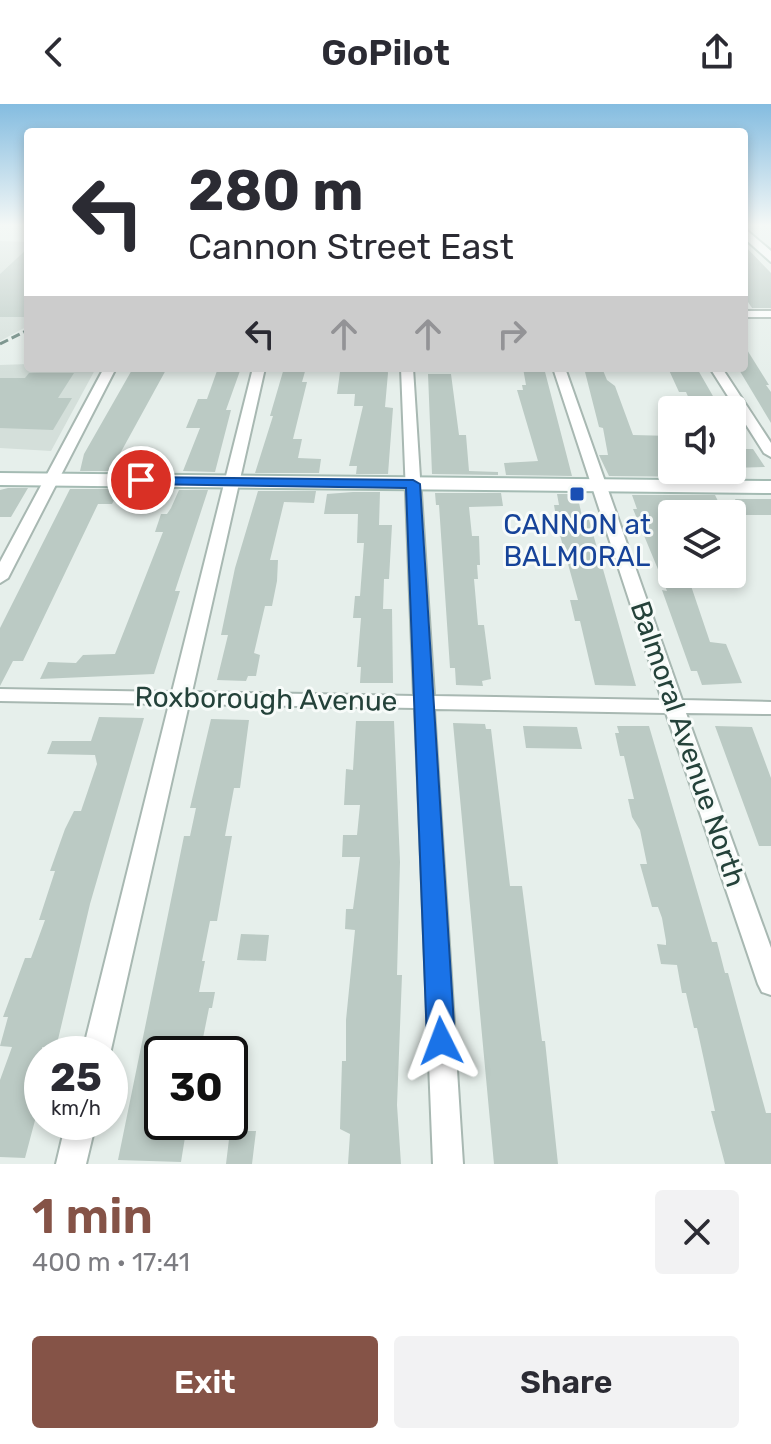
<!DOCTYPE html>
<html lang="en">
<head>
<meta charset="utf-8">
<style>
  body { margin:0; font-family:Rubik,sans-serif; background:#f2f2f3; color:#2b2b33; height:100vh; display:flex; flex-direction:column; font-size:30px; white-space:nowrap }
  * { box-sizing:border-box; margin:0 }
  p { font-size:26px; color:#7c7c81 }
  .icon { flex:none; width:44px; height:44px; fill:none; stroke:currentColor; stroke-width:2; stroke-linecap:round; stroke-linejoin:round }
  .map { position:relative; height:1060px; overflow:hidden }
  .panel { display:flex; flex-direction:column; background:#fff; flex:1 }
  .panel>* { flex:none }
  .top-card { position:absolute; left:24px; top:24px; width:724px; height:244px; border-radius:8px; box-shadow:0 4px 12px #0003; background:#fff; color:#2b2b33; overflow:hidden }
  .tools { position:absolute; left:658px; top:292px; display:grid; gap:16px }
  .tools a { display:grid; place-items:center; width:88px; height:88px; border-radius:8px; background:#fff; box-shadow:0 4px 12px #0003; font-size:40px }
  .speed { position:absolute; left:24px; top:932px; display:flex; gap:16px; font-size:40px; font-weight:700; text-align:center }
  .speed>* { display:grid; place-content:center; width:104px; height:104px; border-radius:50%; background:#fff; box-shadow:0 4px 12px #0003; line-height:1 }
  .speed small { font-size:20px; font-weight:400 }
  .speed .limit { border:4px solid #111; border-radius:12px; background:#fff; color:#111 }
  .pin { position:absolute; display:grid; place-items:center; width:68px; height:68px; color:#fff; margin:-34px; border:4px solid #fff; border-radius:50%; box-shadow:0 2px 8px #0007 }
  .me { position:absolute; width:88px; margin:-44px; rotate:357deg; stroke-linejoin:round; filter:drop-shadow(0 0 6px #0008) }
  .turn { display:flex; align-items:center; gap:28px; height:168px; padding:0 32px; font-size:36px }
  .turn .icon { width:104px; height:104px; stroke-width:2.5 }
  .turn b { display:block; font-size:56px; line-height:68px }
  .lanes { display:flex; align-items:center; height:76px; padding:0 32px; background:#0003; justify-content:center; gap:40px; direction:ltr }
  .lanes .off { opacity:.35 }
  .round { display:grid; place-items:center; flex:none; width:84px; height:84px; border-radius:8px; background:#f2f2f3 }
  .summary { display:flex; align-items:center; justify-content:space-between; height:136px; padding:0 32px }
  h1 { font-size:48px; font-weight:600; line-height:60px; color:#855347 }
  .action { display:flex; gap:16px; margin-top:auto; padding:16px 32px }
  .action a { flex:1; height:92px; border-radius:8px; background:#855347; color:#fff; font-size:32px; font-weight:600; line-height:92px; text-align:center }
  .action a+a { background:#f2f2f3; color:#2b2b33 }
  header { display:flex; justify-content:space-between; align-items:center; height:104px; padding:0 32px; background:#fff; font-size:36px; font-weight:600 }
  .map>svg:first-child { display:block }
  .built { fill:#d4dfda }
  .building { fill:#bbcac4 }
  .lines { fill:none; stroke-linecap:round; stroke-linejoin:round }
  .street-casing { stroke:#a8b8b2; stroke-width:4 }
  .secondary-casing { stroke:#a4bbb3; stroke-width:4 }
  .street { fill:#fff; fill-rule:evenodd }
  .secondary { fill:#fff; fill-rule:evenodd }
  .rail { stroke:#5f7d75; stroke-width:3; stroke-dasharray:9 4; stroke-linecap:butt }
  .route { fill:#1a73e8; stroke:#114b97; stroke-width:2 }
  .transit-dot { fill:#1a4fb4; stroke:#f7fbf9; stroke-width:3 }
  .labels { text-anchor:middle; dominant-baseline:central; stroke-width:6; stroke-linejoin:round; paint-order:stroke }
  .transit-label { font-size:28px; fill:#164399; stroke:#f7fbf9 }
  .street-label { font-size:28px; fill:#24423a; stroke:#f7fbf9 }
</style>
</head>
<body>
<header><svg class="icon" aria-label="back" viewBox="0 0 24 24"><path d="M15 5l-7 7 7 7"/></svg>GoPilot<svg class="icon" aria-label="share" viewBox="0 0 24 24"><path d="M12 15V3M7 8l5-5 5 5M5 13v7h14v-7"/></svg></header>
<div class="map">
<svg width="771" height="1060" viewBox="0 0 771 1060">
  <rect width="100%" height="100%" fill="#e6efeb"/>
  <path class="built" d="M0 137 28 138V222L0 237Z
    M28 260V264H96L51 347 0 344V261Z"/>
  <path class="building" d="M744 141 771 169V204H752L744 192Z
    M28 144V213H0V170Z
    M744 241 769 281H766L771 288V319L738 264H744Z
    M133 264H167L116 357H134L129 367H80L84 350Z
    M218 264H241L226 306H231L215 368 183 367 200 324H186L198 295H207Z
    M284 264H306L302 278H307L293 335H302L298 354 321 355 319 369H255L273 312H270Z
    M366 264H387L388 269 385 303 393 304 388 370H356L357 362H349L363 302H354L355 290H337L340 268H365Z
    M523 264H544L572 372 506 371 504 359 538 357 517 286H523L522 281H526Z
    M584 264H602L607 276 615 282 633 331 672 332V366H702L706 373 609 372 599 351H608L603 324 599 323Z
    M668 264 698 266 721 306H694L686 288H679Z
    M29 269H74L58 294H72L53 326 0 324V274H25Z
    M428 270H451L459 331H466L469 367 498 368V371L432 370Z
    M732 320 745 345H753L765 363 732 364Z
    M8 384H28L11 413H0V386Z
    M70 385H120L112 400H98L23 557H13L0 582V524Z
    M179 386H208L175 487H180L154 570 40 575 48 558 76 559 83 551 115 550 163 428H155L161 410H167L171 404Z
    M258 387H316L314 399 284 398 270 456H278L277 477 272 502H265L254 549 260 551 256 572H248L246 577 217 576 228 531H221L235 464Z
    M353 388H380L379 421H392L389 475H384L383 505H392L393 579H360L361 563H357L361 514H353L355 492H360L364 439H357L358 410H324L327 390Z
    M435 389H501L503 402 469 403 472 432H479L480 461H477L478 475H474L478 521H484L491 575 482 577 483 582 456 581 455 564H450L439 401H436Z
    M557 390H577L582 412H588L636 582 595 581 580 517H575L570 496H578L558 424 554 401H559Z
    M632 391H715L723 407H668L672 416V470H687L710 538 726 540 742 579 702 581 697 567H691L662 486 667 487 633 405H637Z
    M735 395H771V411H743Z
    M99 613 144 614 90 800 56 944 42 943V990L25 1054 0 1053V976L12 943 0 942 8 913H3L25 854H31L45 816H39L55 767H50L65 725 74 707H81L97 660 95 651 47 650 52 637H91Z
    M211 615 249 616 240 684H234L225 732H232L217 817H210L202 857H205L199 888H215L212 904H209L202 939 192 938 191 945 162 944V1026L186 1027 181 1058 118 1056 184 732H190L196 704H190Z
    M356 617H394L400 758 397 871H402L397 1001 401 1060H348L350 1030 340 1025 342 957H346V916L355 826 345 825 346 805H353L360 753H342L343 731H357L360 701H344L346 665 353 666Z
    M453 619 485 620 486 625H491L510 782H522L542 937H545L558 1060H494Z
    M523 622 577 623 582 645 526 644Z
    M617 622H649L712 838H717L725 869H728L766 1009H771V1060H725L711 1007H715L697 924H694L686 889H682L677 861 661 860 657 840 666 841V837L662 814 658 803H652L640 760H647L640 726 632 713 628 695H634L624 652H620L615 629H619Z
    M715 622 752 623 771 674V742H759Z
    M241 830 269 831 266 857 237 856Z
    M230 1027H256L252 1060H226Z"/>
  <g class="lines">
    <g class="street-casing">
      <path id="street" d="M744 207H771V213H744Z
        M104 264H116L8 474 0 479V458Z
        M253 264H265L192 588 414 592 401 264H413L434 592 662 596 553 264H565L682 596 771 598V610L686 609 771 844V891L762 888 758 880 666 609 434 605 463 1060H433L415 604 189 600 110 950H82L169 600 0 597V585L172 588Z
        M710 264H722L771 339V353L764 349Z
        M66 1018H96L86 1060H56Z"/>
    </g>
    <g class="secondary-casing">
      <path id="secondary" d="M744 124 771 147V158L744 134Z
        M0 369 771 377V389L0 381Z"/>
    </g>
    <use href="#street" class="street"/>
    <use href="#secondary" class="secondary"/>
    <path class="rail" d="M0 240 28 226"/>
  </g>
  <linearGradient id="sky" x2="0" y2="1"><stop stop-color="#84bce0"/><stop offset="0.45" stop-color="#f4f8f6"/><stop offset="1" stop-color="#f4f8f6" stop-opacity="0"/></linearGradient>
  <rect width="771" height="269" fill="url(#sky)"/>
  <path class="route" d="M136 373 413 376 420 380 455 937 451 946 441 949 431 946 427 937 406 384 141 380 136 379Z"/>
  <rect class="transit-dot" x="569" y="382" width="16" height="16" rx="4"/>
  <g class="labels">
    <g class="transit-label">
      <text x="577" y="420">CANNON at<tspan x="577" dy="32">BALMORAL</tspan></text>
    </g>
    <g class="street-label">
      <text transform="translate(266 595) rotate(1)">Roxborough Avenue</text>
      <text transform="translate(688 640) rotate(71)">Balmoral Avenue North</text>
    </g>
  </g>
</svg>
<div class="tools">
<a><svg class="icon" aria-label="sound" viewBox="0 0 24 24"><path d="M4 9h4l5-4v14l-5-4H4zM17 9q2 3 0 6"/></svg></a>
<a><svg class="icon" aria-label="layers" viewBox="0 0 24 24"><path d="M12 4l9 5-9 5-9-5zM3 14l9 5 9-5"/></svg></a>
</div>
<div class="speed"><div>25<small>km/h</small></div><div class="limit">30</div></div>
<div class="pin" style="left:141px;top:376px;background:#d93025"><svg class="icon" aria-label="arrive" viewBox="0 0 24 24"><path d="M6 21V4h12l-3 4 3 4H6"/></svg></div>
<svg class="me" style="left:441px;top:937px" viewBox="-20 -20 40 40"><path d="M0-17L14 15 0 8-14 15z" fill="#1a73e8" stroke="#fff" stroke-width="4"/></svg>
<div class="top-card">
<div class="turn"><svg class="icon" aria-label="left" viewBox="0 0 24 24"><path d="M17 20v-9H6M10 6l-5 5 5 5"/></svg><div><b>280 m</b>Cannon Street East</div></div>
<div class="lanes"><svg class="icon" aria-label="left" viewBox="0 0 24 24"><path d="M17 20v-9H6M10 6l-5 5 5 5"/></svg><svg class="icon off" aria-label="ahead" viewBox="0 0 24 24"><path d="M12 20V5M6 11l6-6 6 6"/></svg><svg class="icon off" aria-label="ahead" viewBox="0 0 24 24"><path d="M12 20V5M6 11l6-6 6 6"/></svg><svg class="icon off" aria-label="right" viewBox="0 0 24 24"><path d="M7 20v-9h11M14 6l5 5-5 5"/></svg></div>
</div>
</div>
<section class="panel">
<div class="summary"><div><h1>1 min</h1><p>400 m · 17:41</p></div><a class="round"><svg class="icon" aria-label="close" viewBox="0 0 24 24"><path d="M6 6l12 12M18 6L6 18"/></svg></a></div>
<div class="action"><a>Exit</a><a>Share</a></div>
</section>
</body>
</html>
